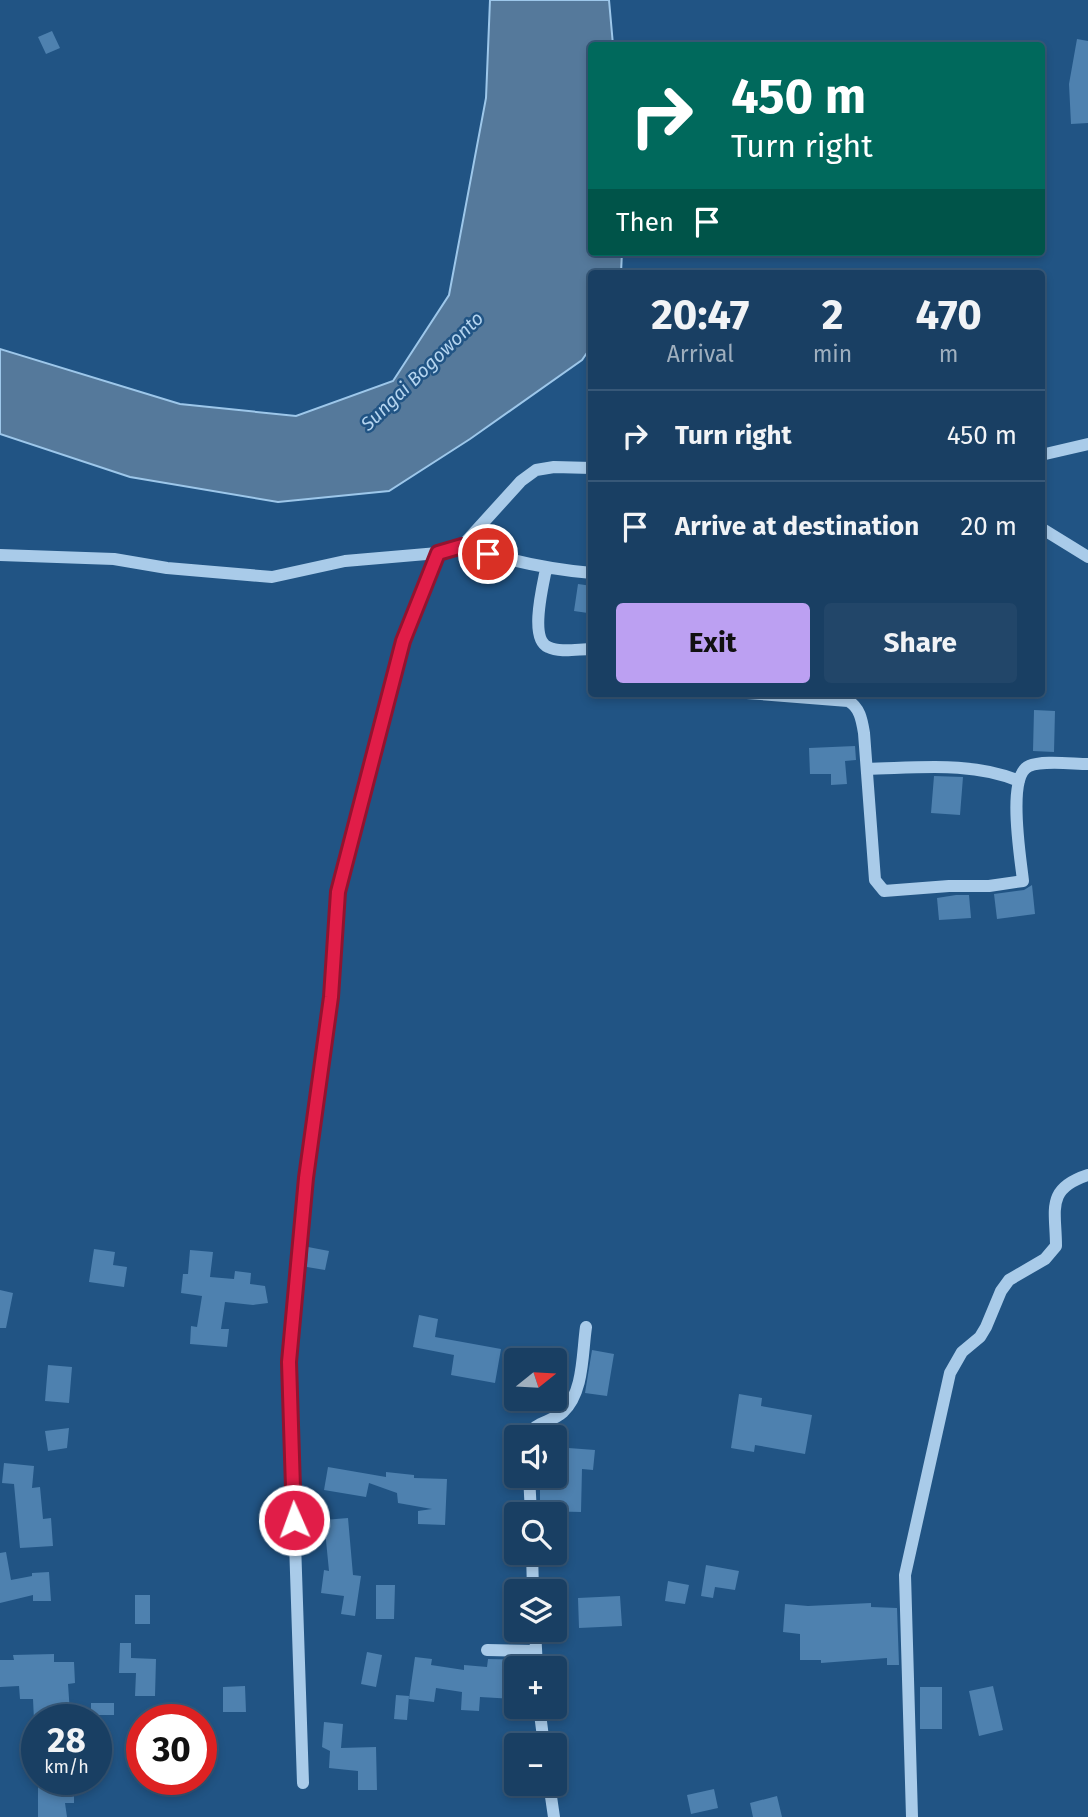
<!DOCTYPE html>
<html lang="en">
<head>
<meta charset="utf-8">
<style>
  body { margin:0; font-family:"Fira Sans",sans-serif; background:#224669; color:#f1f3f6; height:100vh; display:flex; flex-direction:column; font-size:26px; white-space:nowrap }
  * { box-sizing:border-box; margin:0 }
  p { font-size:23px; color:#9fafbe }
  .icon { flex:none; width:38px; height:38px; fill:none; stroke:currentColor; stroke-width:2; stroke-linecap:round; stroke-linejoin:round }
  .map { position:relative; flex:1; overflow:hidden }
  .panel { position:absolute; left:588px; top:270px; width:457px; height:427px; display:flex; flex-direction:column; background:#193f63; border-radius:7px; box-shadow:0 4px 10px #0003,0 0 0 2px #375878 }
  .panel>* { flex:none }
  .hud { position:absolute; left:588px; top:42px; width:457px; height:214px; border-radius:7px; box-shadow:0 4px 10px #0003,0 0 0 2px #375878; background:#00695c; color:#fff; overflow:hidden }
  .needle { width:46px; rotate:72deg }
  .buttons { position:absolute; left:504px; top:1348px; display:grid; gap:14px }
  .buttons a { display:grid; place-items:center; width:63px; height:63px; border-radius:7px; background:#193f63; box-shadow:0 4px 10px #0003,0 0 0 2px #375878; font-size:35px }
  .speed { position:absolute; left:21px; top:1704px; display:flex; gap:14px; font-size:35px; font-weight:700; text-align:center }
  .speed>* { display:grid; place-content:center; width:91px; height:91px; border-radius:50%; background:#193f63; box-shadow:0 4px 10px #0003,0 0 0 2px #375878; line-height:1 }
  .speed small { font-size:18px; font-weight:400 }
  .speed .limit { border:10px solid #d22; background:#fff; color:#111 }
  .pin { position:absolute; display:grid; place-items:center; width:60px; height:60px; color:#fff; margin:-30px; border:4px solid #fff; border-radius:50%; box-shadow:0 2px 7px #0007 }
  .me { position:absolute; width:77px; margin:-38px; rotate:358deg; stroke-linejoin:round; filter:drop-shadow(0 0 5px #0008) }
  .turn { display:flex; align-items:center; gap:24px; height:147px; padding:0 28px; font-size:32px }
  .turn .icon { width:91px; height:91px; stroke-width:2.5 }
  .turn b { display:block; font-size:49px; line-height:60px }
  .then { display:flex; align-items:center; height:66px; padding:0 28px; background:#0003; gap:14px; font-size:26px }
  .eta { display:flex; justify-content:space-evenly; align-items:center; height:119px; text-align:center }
  .eta b { font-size:42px; font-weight:700; line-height:49px }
  .button { display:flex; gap:14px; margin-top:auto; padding:14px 28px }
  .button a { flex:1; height:80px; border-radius:7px; background:#bca0f2; color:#111; font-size:28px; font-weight:700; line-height:80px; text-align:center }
  .button a+a { background:#224669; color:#f1f3f6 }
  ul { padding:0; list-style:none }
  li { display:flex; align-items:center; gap:21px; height:91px; padding:0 28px; border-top:2px solid #375878 }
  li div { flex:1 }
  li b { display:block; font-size:26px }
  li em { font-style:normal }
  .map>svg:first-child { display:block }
  .water { fill:#55799b; stroke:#9dc7ea; stroke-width:2 }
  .building { fill:#4e81af }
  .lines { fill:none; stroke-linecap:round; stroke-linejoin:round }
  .minor { stroke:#a9cbe9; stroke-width:12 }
  .route-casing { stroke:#92132f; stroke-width:18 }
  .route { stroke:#e11d48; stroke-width:12 }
  .labels { text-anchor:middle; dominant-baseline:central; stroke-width:5; stroke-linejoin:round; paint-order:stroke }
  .water-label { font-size:19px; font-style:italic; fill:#b5d5f0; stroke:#215484 }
</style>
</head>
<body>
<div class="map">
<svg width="1088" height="1817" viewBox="0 0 1088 1817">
  <rect width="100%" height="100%" fill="#215484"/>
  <path class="water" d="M490 0H609L613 45 592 46V252H622L621 273H592L591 347 582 360 470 439 389 491 278 502 130 477 0 434V349L180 404 296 416 393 381 449 295 486 98Z"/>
  <path class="building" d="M52 31 60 48 46 54 38 37Z
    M1077 39 1088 41V123L1071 124 1069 84Z
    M578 584 592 586 588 613 574 611Z
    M1034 710 1055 711 1054 752 1033 751Z
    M855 746 856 760 845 761 847 784 831 785V774H810L809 748Z
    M934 776 963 777 960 815 931 813Z
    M1032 885 1035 914 997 919 994 894 1024 890Z
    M956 895H969L971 918 939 920 937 898Z
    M308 1247 329 1251 325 1270 307 1267Z
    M94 1249 115 1252 113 1265 127 1267 124 1287 89 1282Z
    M190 1250 213 1252 210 1277 234 1279 235 1271 251 1273 250 1284 265 1286 268 1303 253 1305 225 1302 221 1329H229L227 1347 190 1344 191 1326 197 1327 202 1296 181 1293 183 1274H188Z
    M0 1290 13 1293 6 1328H0Z
    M419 1315 438 1319 435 1337 501 1349 495 1383 451 1375 454 1355 413 1347Z
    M592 1350 614 1354 607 1396 585 1393Z
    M48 1365 72 1367 69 1403 45 1401Z
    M739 1394 762 1398 761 1406 812 1415 805 1454 755 1445 754 1452 731 1448Z
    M69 1428 67 1448 48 1451 45 1431Z
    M555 1447 595 1450 593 1470 582 1469 581 1512 540 1511V1475H555Z
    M4 1463 34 1466 32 1488 40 1487 43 1519 51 1518 53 1546 20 1548 14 1484 2 1483Z
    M328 1467 386 1477V1472L414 1475V1478L447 1479 445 1525 418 1524V1511L432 1509 398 1503 397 1493 369 1483 366 1497 324 1490Z
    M348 1518 353 1575 361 1576 355 1616 341 1614 344 1596 321 1593 324 1570 329 1571 324 1520Z
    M6 1552 11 1580 32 1576V1573L49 1572 51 1601H33V1595L0 1603V1553Z
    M706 1565 739 1571 735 1590 715 1587 713 1598 701 1596Z
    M668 1581 689 1585 685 1604 665 1601Z
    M376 1585H395L394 1619H376Z
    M135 1595H150V1624H135Z
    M620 1596 622 1626 579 1628 578 1598Z
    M871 1603V1607L897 1608 899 1665H887V1658L821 1663V1660H800V1634L783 1632 785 1604 808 1606Z
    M120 1643H131V1658L156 1659 155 1696H135L136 1673H119Z
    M367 1652 382 1655 376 1687 361 1684Z
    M54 1654V1662H74L75 1683 68 1684 70 1713 55 1714V1720H34L33 1699H20L19 1686 0 1687V1660H14L13 1655Z
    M415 1657 432 1659 431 1665 464 1670V1665L487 1667 488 1659 528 1660V1668H516V1699L480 1697 479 1711 461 1710 462 1692 436 1688 434 1702 409 1699Z
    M245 1686 246 1712H223V1687Z
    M993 1686 1003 1730 979 1736 969 1691Z
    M920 1687H942V1729H920Z
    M396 1695 409 1696 407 1720 394 1719Z
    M91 1703H114V1715H91Z
    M324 1722 343 1724 341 1748 376 1747 377 1790H358V1771L329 1768 330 1751 322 1747Z
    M38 1780 74 1782V1803H65L67 1817H38Z
    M714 1789 718 1808 691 1814 687 1795Z
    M777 1796 782 1817H753L750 1803Z"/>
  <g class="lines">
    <path class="minor" d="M1041 455 1088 444
      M1041 528 1088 557
      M462 546C506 560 545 569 592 573
      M0 555 114 559 167 568 272 577 345 561 438 553 462 546 521 481 536 470 554 467 592 468
      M546 569C543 585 529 639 548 647 560 653 578 649 592 649
      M747 693 848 701C860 707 862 721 864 733L875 880 884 891 949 886H989L1023 881C1021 860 1006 776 1029 766 1042 760 1073 764 1088 764
      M867 769C917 768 972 761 1019 781
      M528 1437C534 1421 551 1423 563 1412 584 1392 582 1354 586 1327
      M529 1475 531 1514
      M532 1552 533 1591
      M535 1629 537 1668
      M487 1650 536 1651
      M539 1706 544 1745
      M303 1783 289 1362 306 1178 331 997 338 892 403 641 438 553
      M549 1783 554 1817
      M912 1817 905 1575 950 1373 962 1352 980 1337 986 1327 1001 1291 1009 1280 1045 1259 1056 1246C1056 1210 1045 1189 1088 1175"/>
  </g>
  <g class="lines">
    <g class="route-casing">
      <path id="route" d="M294 1520 289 1362 306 1178 331 997 338 892 403 641 438 553 462 546 488 554"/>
    </g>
    <use href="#route" class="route"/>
  </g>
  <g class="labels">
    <g class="water-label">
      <text transform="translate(422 371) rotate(-44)">Sungai Bogowonto</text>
    </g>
  </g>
</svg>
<div class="buttons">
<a><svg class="needle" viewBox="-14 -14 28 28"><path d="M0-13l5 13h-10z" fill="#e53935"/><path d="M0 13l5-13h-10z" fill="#9fafbe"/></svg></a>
<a><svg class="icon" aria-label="sound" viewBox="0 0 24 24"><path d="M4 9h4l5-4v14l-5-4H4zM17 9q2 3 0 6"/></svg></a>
<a><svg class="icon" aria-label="search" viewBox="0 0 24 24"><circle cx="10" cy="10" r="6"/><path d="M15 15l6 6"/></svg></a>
<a><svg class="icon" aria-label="layers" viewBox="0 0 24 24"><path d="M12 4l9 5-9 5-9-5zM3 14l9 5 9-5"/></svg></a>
<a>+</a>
<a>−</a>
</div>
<div class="speed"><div>28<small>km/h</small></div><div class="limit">30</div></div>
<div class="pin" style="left:488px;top:554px;background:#d93025"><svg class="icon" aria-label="arrive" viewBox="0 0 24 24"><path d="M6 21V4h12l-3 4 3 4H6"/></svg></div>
<svg class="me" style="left:294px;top:1520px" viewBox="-20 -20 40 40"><circle r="17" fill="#e11d48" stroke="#fff" stroke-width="3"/><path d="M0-11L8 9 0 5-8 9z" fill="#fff"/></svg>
<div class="hud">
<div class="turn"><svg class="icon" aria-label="right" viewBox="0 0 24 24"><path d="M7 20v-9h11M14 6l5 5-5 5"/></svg><div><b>450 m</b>Turn right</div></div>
<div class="then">Then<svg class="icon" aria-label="arrive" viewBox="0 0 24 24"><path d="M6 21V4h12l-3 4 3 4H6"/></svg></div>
</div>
<section class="panel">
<div class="eta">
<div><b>20:47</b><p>Arrival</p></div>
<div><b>2</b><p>min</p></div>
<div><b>470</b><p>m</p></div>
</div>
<ul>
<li><svg class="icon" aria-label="right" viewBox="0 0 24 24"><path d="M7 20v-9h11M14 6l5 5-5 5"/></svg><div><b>Turn right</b></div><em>450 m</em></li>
<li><svg class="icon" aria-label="arrive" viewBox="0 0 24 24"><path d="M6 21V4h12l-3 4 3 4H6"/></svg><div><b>Arrive at destination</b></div><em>20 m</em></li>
</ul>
<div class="button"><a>Exit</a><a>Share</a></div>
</section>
</div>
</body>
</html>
